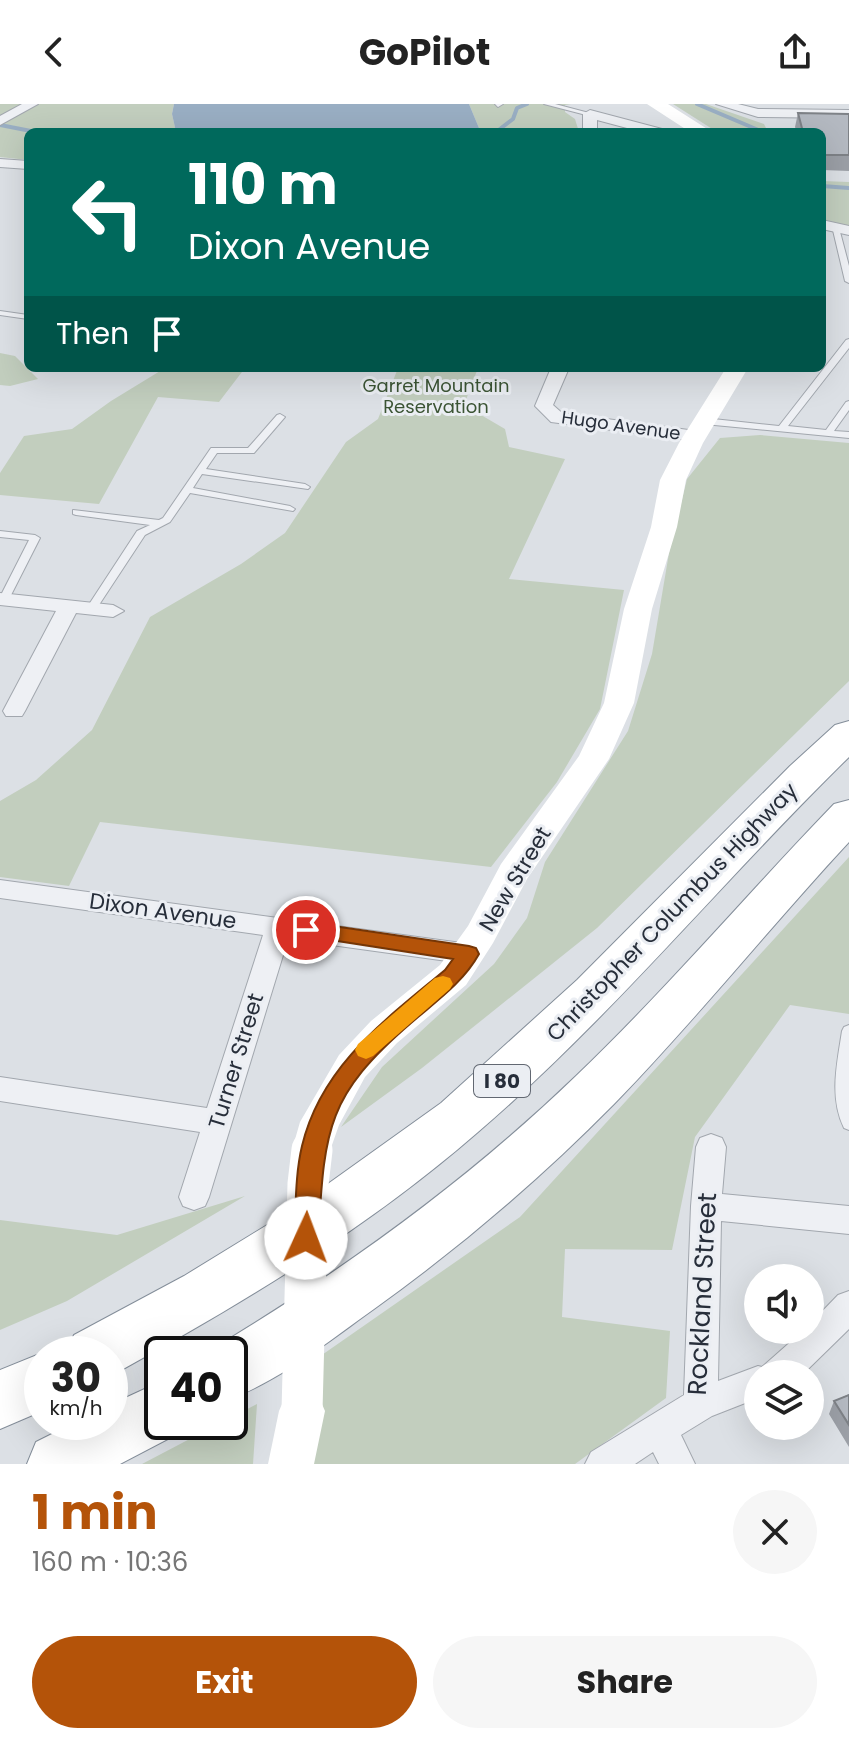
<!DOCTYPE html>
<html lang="en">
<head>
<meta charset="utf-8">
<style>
  body { margin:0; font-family:Poppins,sans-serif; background:#f6f6f6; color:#222; height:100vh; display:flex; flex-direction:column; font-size:30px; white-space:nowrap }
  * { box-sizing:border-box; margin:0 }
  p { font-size:26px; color:#767676 }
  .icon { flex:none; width:44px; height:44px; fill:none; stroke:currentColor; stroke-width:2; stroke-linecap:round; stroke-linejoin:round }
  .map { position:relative; height:1360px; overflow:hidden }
  .drawer { display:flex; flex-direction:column; background:#fff; flex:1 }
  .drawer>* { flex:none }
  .banner { position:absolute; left:24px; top:24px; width:802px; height:244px; border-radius:12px; box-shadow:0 8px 32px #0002; background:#00695c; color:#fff; overflow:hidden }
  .fabs { position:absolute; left:744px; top:1160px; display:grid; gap:16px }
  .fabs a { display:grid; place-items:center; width:80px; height:80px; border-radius:50%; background:#fff; box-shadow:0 8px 32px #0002; font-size:40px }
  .speed { position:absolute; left:24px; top:1232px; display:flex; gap:16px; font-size:40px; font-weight:700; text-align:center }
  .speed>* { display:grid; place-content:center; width:104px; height:104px; border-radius:50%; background:#fff; box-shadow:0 8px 32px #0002; line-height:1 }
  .speed small { font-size:20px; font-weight:400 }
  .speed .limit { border:4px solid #111; border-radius:12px; background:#fff; color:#111 }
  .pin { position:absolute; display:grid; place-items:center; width:68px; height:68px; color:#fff; margin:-34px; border:4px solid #fff; border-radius:50%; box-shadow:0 2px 8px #0007 }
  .me { position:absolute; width:88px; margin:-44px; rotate:2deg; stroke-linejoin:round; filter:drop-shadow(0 0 6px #0008) }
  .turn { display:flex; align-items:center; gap:28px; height:168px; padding:0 32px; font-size:36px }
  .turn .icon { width:104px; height:104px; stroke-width:2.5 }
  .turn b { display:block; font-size:56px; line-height:68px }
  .then { display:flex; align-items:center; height:76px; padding:0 32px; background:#0003; gap:16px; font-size:30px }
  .round { display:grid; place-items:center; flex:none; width:84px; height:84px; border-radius:42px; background:#f6f6f6 }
  .head { display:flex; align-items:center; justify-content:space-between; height:136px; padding:0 32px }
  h1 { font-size:48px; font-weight:700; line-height:60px; color:#b45309 }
  .button { display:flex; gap:16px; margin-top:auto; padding:16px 32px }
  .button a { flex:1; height:92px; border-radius:48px; background:#b45309; color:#fff; font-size:32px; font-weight:700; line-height:92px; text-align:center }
  .button a+a { background:#f6f6f6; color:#222 }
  header { display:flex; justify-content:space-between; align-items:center; height:104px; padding:0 32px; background:#fff; font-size:36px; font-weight:700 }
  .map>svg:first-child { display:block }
  .green { fill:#c2cebe }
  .water { fill:#99aec3 }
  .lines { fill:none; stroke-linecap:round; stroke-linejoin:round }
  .stream { stroke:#99aec3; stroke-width:4 }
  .lane-casing { stroke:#a2a7ae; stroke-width:2 }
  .street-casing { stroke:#a2a7ae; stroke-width:2 }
  .highway-casing { stroke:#848e9a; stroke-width:2 }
  .lane { fill:#eef0f4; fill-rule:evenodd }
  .street { fill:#eef0f4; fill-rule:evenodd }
  .secondary { fill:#fff; fill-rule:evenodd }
  .highway { fill:#fff; fill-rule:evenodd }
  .secondary-bridge { stroke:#fff; stroke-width:41 }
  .wall { fill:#9b9fa6 }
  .building { fill:#b4b9c1; stroke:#7e8287; stroke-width:2 }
  .route { fill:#b45309; stroke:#753606; stroke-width:2 }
  .slow { fill:#f59e0b }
  .labels { text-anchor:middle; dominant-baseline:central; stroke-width:6; stroke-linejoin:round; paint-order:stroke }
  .far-park-label { font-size:18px; fill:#3c5535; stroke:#ebeef3 }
  .far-street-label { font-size:18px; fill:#272e3a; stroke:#ebeef3 }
  .shield { fill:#ebeef3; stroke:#626872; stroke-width:2 }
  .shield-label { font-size:20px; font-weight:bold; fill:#272e3a }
  .street-label { font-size:22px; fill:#272e3a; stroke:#ebeef3 }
  .near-street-label { font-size:26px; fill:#272e3a; stroke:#ebeef3 }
</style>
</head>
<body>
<header><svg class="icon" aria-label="back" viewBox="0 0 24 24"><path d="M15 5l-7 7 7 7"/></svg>GoPilot<svg class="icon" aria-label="share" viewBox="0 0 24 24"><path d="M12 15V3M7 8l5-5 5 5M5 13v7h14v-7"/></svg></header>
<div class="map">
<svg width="849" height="1360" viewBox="0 0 849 1360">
  <rect width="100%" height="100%" fill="#dce0e5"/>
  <path class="green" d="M0 0H174L172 10 176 28H28V56L0 53Z
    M469 0H571L565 1V8L575 15 579 28H447L479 24Z
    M673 0H706L764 20 768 28H717Z
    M822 77 849 78V122L822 115Z
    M0 249 15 252 38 275 10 282 0 281Z
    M165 264H245L219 298 158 293 99 400 0 391V369L24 332 72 325 111 297Z
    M398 264H478L464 301 505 325 509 343 565 355 509 475 624 486 600 605 557 678 491 763 100 718 69 782 0 773V697L36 676 92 626 150 513 241 460 285 429 346 338 378 315Z
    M760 331 849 339V577L597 824 422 964 341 1023 382 963 494 860 527 814 545 758 628 627 652 550 669 449 687 375 720 334Z
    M849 753V910L790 901 695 1033 672 1146 565 1145 562 1213 670 1227 666 1294 575 1360H309L319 1253 520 1113Z
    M245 1092 67 1197 0 1226V1116L117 1131Z
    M257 1300 253 1360H142L222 1318H230V1314Z"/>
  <path class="water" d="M174 0H469L479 24 447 28H176L172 10Z"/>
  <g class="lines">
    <path class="stream" d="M697 0 763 28
      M0 21 36 28
      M496 28 513 15 517 4 527 0
      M822 82 849 84"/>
    <g class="lane-casing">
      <path id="lane" d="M495 0H503L498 3Z
        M544 0H555L593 10 590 12Z
        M832 122 839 124 849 162V179L845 177Z
        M0 207 28 211V215L0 211Z
        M849 235V244L788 322 826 326 846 298 849 297V306L834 327 849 328V334L704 320 699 317 704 314 779 322 846 236Z
        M280 310 285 313 254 349H217L206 365 305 380 310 383 308 385 202 370 193 384 290 402 295 405 293 407 190 389 170 418 145 431 95 507H87L86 505 137 427 150 421 76 411 73 410V406L159 416 163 414 211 344H248L277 311Z
        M0 427 35 431 40 434 9 495 4 498 0 497V493L29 436 0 433Z
        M849 921V1026L844 1024C829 993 837 960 842 927L844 923Z"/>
    </g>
    <g class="street-casing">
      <path id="street" d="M22 0H38L0 21V12Z
        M716 0H738L758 5 849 6V14L758 13Z
        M590 6 662 25 664 28H642L597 16V28H583V10Z
        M0 55 28 57V65L0 63Z
        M822 116 849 122V131L822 125Z
        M551 264H569L553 301 562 309 696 327 705 332 696 337 551 318 535 302Z
        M0 489 113 501 124 507 113 513 76 509 25 607 22 612H6L3 607 56 507 0 501Z
        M0 776 469 840 478 843 482 850 478 857 469 860 288 835 209 1093 205 1102 194 1106 183 1102 179 1093 200 1028 0 997V973L207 1004 263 831 0 794Z
        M711 1030 722 1034 726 1043 722 1090 849 1102V1130L721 1117 718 1277 758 1262 762 1263 804 1226H810V1220L838 1191 849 1187V1225L803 1270H758V1294L712 1312 681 1331 695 1360H659L653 1348 635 1360H585L591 1348 684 1291 691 1102 696 1043 700 1034Z"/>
    </g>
    <g class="highway-casing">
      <path id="highway" d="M849 617V653C723 776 612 913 478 1028 368 1124 243 1199 116 1269L110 1272V1250H66L74 1231 184 1172 290 1107 441 999 577 876 790 662 835 621Z
        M849 696V738C769 824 696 916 614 1000 540 1075 459 1144 374 1205 329 1237 282 1275 230 1295V1250H208L209 1247C341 1168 465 1079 576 972 666 886 747 790 834 700Z
        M42 1249 45 1250H42V1307L0 1325V1266Z
        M162 1277V1318H187L183 1327 120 1360H27L36 1338 76 1318H110V1301Z"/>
    </g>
    <use href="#lane" class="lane"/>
    <use href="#street" class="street"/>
    <path class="secondary" d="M647 0H668L712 28H690Z
      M726 264H748L703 339 686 376 677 423 652 505 634 599 609 655 527 775 493 839 466 881 397 939 365 973 339 1021 326 1058 312 1063 298 1058 292 1046 300 1018 339 951 371 917 440 861 468 822 501 760 579 652 604 599 624 505 651 423 660 376 679 339Z
      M302 1285 318 1291 325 1307 314 1360H268L279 1307 286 1291Z"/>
    <use href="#highway" class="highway"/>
    <path class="secondary-bridge" d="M302 1307 308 1080 312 1046"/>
  </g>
  <path class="wall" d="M798 9 849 10V67L822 66V28H797L795 23Z
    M849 1290V1343L829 1310 834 1297Z"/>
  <path class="building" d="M798 9 849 10V51H822V28H803Z
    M849 1291V1321L834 1297Z"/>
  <path class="route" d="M306 818 469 842 476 844 479 850C463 879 435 898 411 919 325 993 325 1026 318 1134L315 1141 306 1144 298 1141 294 1134C296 1104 295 1071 302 1042 321 962 385 916 445 866L453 855 299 831 296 826 299 820Z"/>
  <path class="slow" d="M443 872 450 874 453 880 450 885 373 952 366 955 358 952 355 946 358 940 435 874Z"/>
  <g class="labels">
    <g class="far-park-label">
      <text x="436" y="281">Garret Mountain<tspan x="436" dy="21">Reservation</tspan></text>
    </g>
    <g class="far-street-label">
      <text transform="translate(621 321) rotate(8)">Hugo Avenue</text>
    </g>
    <rect class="shield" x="474" y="961" width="56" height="32" rx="6"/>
    <g class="shield-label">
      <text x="502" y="977">I 80</text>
    </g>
    <g class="street-label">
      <text transform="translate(515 775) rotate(-59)">New Street</text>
      <text transform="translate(163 807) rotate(8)">Dixon Avenue</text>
      <text transform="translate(672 808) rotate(-46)">Christopher Columbus Highway</text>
      <text transform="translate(236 957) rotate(-73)">Turner Street</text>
    </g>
    <g class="near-street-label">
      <text transform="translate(702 1190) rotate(-87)">Rockland Street</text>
    </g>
  </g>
</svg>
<div class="fabs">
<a><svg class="icon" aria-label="sound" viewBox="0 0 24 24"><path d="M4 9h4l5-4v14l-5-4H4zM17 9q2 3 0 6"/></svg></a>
<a><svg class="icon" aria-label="layers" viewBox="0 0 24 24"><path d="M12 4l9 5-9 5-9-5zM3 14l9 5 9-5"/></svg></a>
</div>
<div class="speed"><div>30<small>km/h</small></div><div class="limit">40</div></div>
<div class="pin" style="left:306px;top:826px;background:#d93025"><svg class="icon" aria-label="arrive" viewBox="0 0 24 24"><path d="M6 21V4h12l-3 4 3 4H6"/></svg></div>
<svg class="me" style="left:306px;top:1134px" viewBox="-20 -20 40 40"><circle r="19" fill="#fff"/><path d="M0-13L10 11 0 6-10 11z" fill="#b45309"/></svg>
<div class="banner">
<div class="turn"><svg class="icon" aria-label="left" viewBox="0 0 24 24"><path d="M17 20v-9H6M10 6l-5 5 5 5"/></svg><div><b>110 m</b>Dixon Avenue</div></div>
<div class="then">Then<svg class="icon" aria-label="arrive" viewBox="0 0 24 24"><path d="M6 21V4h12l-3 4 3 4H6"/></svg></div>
</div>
</div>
<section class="drawer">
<div class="head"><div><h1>1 min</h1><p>160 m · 10:36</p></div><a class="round"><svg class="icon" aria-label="close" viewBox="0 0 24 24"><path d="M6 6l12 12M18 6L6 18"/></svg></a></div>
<div class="button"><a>Exit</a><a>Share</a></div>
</section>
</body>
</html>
